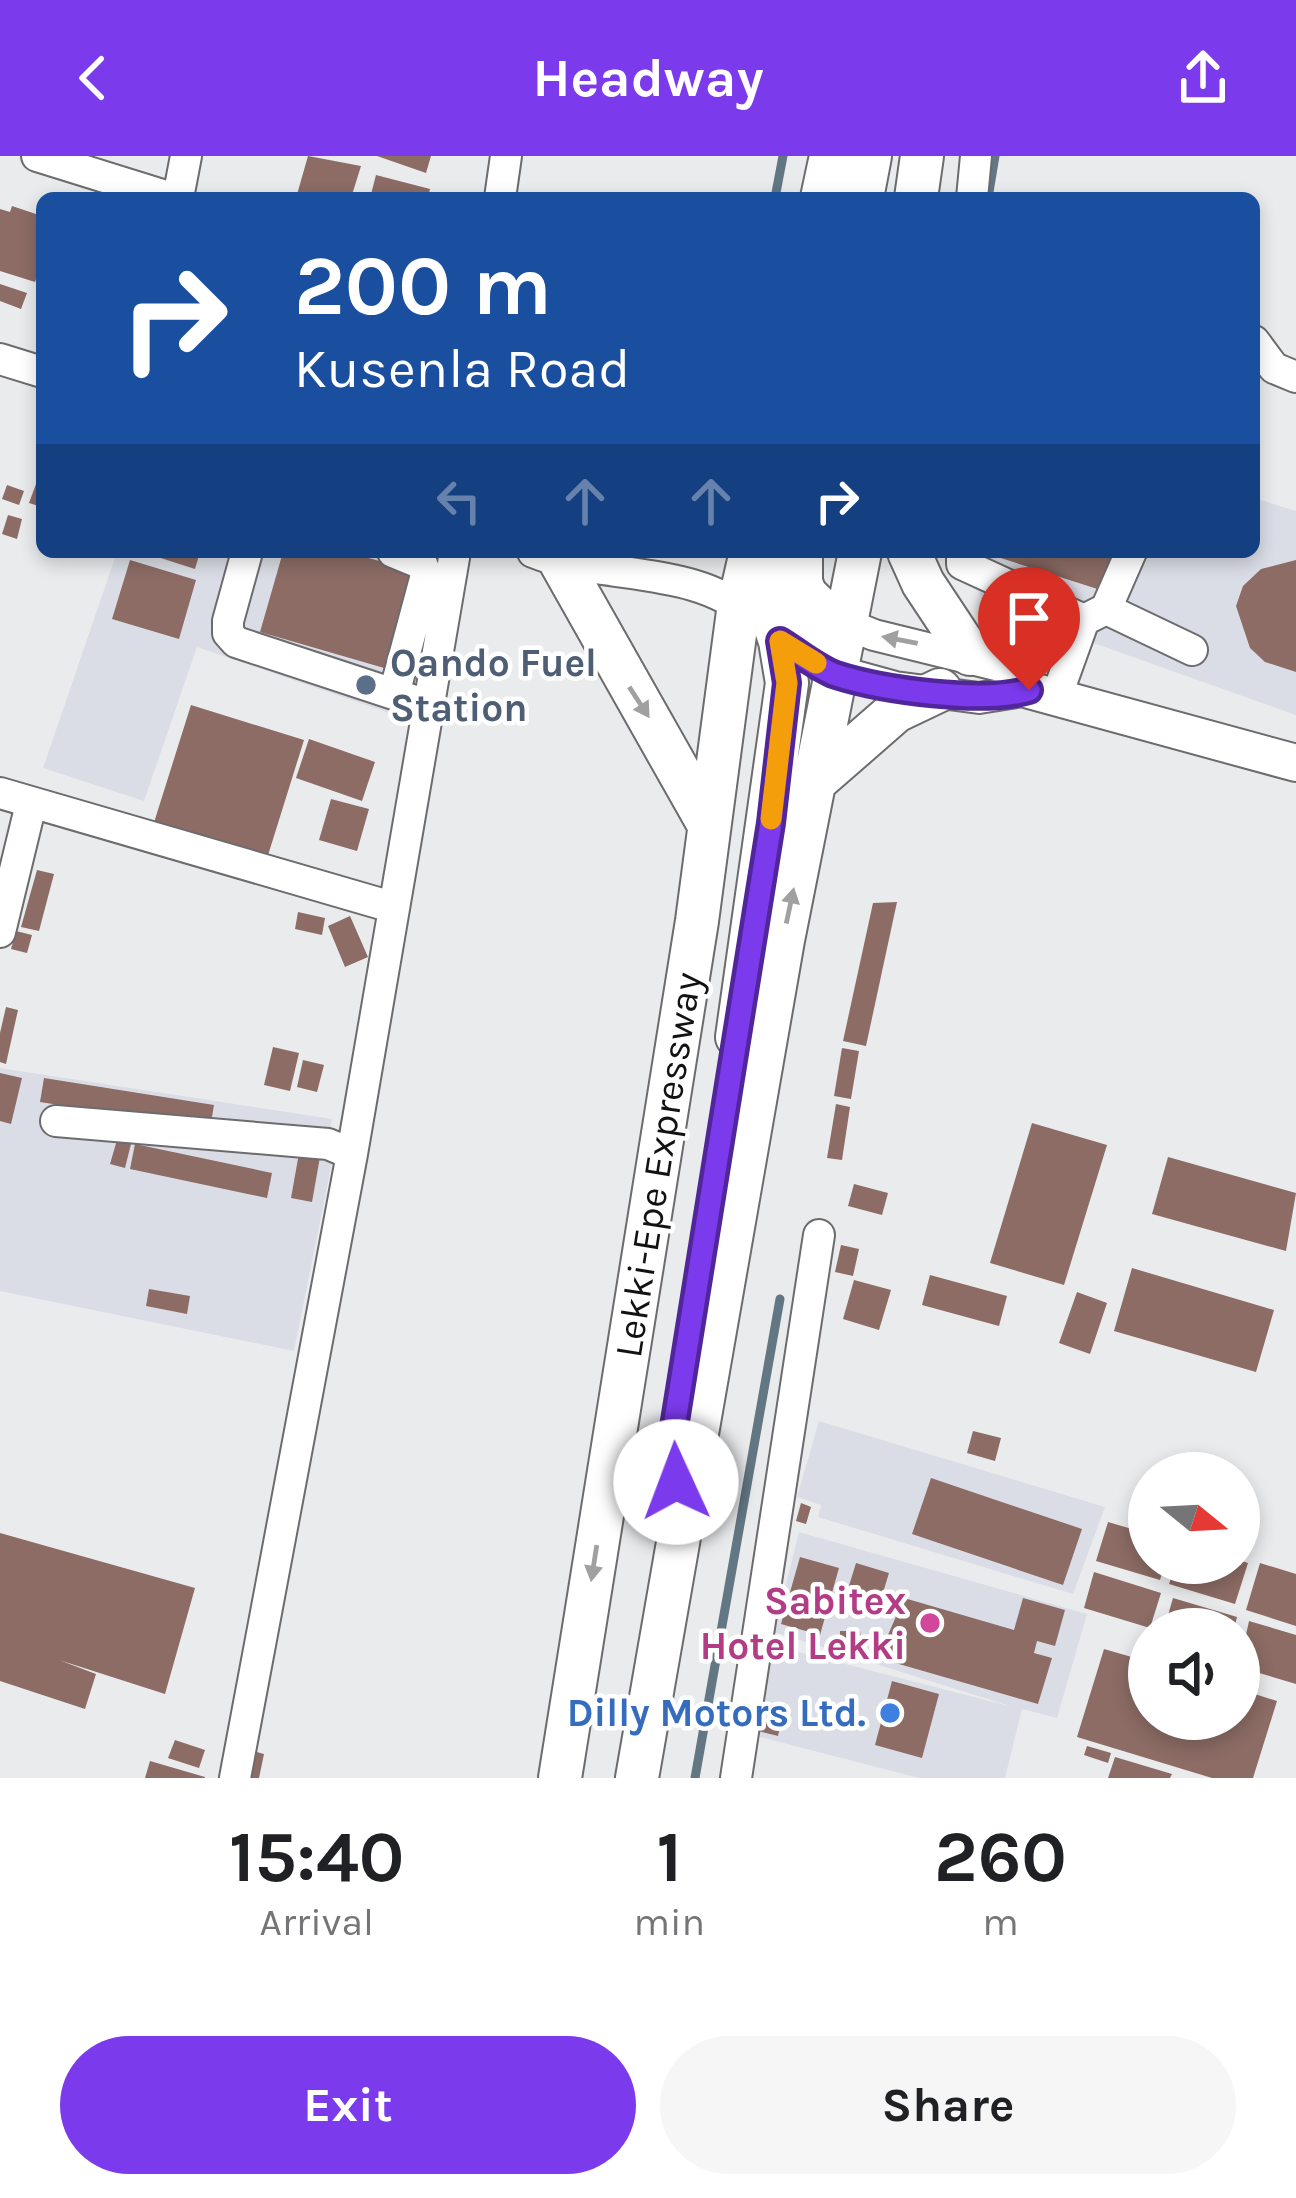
<!DOCTYPE html>
<html lang="en">
<head>
<meta charset="utf-8">
<style>
  body { margin:0; font-family:Karla,sans-serif; background:#f6f6f6; color:#202124; height:100vh; display:flex; flex-direction:column; font-size:45px; white-space:nowrap }
  * { box-sizing:border-box; margin:0 }
  p { font-size:39px; color:#757577 }
  .icon { flex:none; width:66px; height:66px; fill:none; stroke:currentColor; stroke-width:2; stroke-linecap:round; stroke-linejoin:round }
  .map { position:relative; height:1622px; overflow:hidden }
  .panel { display:flex; flex-direction:column; background:#fff; flex:1 }
  .panel>* { flex:none }
  .banner { position:absolute; left:36px; top:36px; width:1224px; height:366px; border-radius:18px; box-shadow:0 6px 18px #0003; background:#1a4fa0; color:#fff; overflow:hidden }
  .needle { width:78px; rotate:108deg }
  .fabs { position:absolute; left:1128px; top:1296px; display:grid; gap:24px }
  .fabs a { display:grid; place-items:center; width:132px; height:132px; border-radius:50%; background:#fff; box-shadow:0 6px 18px #0003; font-size:60px }
  .pin { position:absolute; display:grid; place-items:center; width:102px; height:102px; color:#fff; margin:-123px -51px; border-radius:50% 50% 50% 0; rotate:-45deg; box-shadow:0 0 12px #0007 }
  .pin .icon { rotate:45deg }
  .me { position:absolute; width:132px; margin:-66px; rotate:358deg; stroke-linejoin:round; filter:drop-shadow(0 0 9px #0008) }
  .turn { display:flex; align-items:center; gap:42px; height:252px; padding:0 60px; font-size:54px }
  .turn .icon { width:156px; height:156px; stroke-width:2.5 }
  .turn b { display:block; font-size:84px; line-height:102px }
  .lanes { display:flex; align-items:center; height:114px; padding:0 60px; background:#0003; justify-content:center; gap:60px; direction:ltr }
  .lanes .off { opacity:.35 }
  .eta { display:flex; justify-content:space-evenly; align-items:center; height:204px; text-align:center }
  .eta b { font-size:72px; font-weight:700; line-height:84px }
  .button { display:flex; gap:24px; margin-top:auto; padding:24px 60px }
  .button a { flex:1; height:138px; border-radius:72px; background:#7c3aed; color:#fff; font-size:48px; font-weight:700; line-height:138px; text-align:center }
  .button a+a { background:#f6f6f6; color:#202124 }
  header { display:flex; justify-content:space-between; align-items:center; height:156px; padding:0 60px; background:#7c3aed; color:#fff; font-size:54px; font-weight:700 }
  .map>svg:first-child { display:block }
  .built { fill:#dbdde6 }
  .lines { fill:none; stroke-linecap:round; stroke-linejoin:round }
  .stream { stroke:#627683; stroke-width:9 }
  .building { fill:#8c6c65 }
  .minor-casing { stroke:#6c6c6e; stroke-width:34 }
  .major-casing { stroke:#6c6c6e; stroke-width:40 }
  .highway-casing { stroke:#6c6c6e; stroke-width:46 }
  .minor { stroke:#fff; stroke-width:30 }
  .major { stroke:#fff; stroke-width:36 }
  .highway { stroke:#fff; stroke-width:42 }
  .oneway { fill:#a0a0a0 }
  .route-casing { stroke:#51269a; stroke-width:30 }
  .route { stroke:#7c3aed; stroke-width:21 }
  .slow { stroke:#f59e0b; stroke-width:21 }
  .service-dot { fill:#5c6f8a; stroke:#fff; stroke-width:4.5 }
  .hotel-dot { fill:#d1479c; stroke:#fff; stroke-width:4.5 }
  .shop-dot { fill:#3f7fe0; stroke:#fff; stroke-width:4.5 }
  .labels { text-anchor:middle; dominant-baseline:central; stroke-width:9; stroke-linejoin:round; paint-order:stroke }
  .service-label { font-size:39px; font-weight:bold; fill:#4e5e75; stroke:#fff; text-anchor:start }
  .street-label { font-size:39px; fill:#121212; stroke:#fff }
  .hotel-label { font-size:39px; font-weight:bold; fill:#b23c85; stroke:#fff; text-anchor:end }
  .shop-label { font-size:39px; font-weight:bold; fill:#366cbe; stroke:#fff; text-anchor:end }
</style>
</head>
<body>
<header><svg class="icon" aria-label="back" viewBox="0 0 24 24"><path d="M15 5l-7 7 7 7"/></svg>Headway<svg class="icon" aria-label="share" viewBox="0 0 24 24"><path d="M12 15V3M7 8l5-5 5 5M5 13v7h14v-7"/></svg></header>
<div class="map">
<svg width="1296" height="1622" viewBox="0 0 1296 1622">
  <rect width="100%" height="100%" fill="#eaebed"/>
  <path class="built" d="M1254 342 1296 355V559L984 448 961 396H1254Z
    M117 396H450L418 567 197 491 144 645 43 612Z
    M0 912 332 963 326 999 333 1001 294 1195 0 1135Z
    M819 1265 1105 1351 1073 1438 818 1361 821 1349 797 1341Z
    M799 1376 1087 1458 1057 1562 1022 1553 1005 1622H919L752 1579 775 1490 1013 1551 774 1476Z"/>
  <g class="lines">
    <path class="stream" d="M775 42 783 0
      M988 42 995 0
      M695 1622 780 1143"/>
  </g>
  <path class="building" d="M308 0 361 10 351 42H296Z
    M377 0H431L426 17Z
    M376 19 430 33 428 42H370Z
    M12 50 42 60V105L35 126 0 115V53L10 56Z
    M0 128 27 137 21 153 0 145Z
    M36 328 42 330V351L29 347Z
    M7 329 24 335 19 349 2 343Z
    M8 359 22 363 17 383 2 378Z
    M142 396H200L195 413Z
    M283 396H347L419 416 391 514 260 476Z
    M982 396H1122L1110 437Z
    M130 404 196 424 179 483 112 463Z
    M1296 404V516L1265 506 1250 492 1236 450 1243 430 1261 413Z
    M191 549 304 584 264 712 151 676Z
    M309 583 375 606 362 645 296 622Z
    M331 643 369 653 357 695 319 684Z
    M37 714 54 718 39 775 21 771Z
    M897 746 866 890 843 885 873 747Z
    M298 756 325 762 322 779 295 773Z
    M350 760 368 801 345 811 328 770Z
    M16 775 32 779 27 797 11 793Z
    M6 851 18 854 6 908 0 906V877Z
    M273 891 299 897 290 935 264 929Z
    M842 892 859 895 851 943 834 940Z
    M303 904 324 909 317 936 297 931Z
    M0 917 22 922 11 968 0 965Z
    M44 922 214 949 210 973 40 946Z
    M836 948 850 951 842 1004 827 1002Z
    M1032 967 1107 989 1064 1129 990 1107Z
    M117 984 131 988 125 1012 110 1008Z
    M135 988 272 1017 267 1042 130 1013Z
    M299 997 320 1001 312 1046 291 1042Z
    M1168 1001 1296 1037 1286 1095 1152 1058Z
    M854 1028 888 1037 882 1059 848 1050Z
    M841 1089 859 1093 853 1120 835 1116Z
    M1132 1112 1274 1154 1256 1216 1114 1175Z
    M930 1119 1007 1140 999 1170 922 1149Z
    M854 1124 891 1134 879 1174 843 1163Z
    M149 1133 190 1140 187 1158 146 1150Z
    M1077 1136 1107 1147 1090 1198 1059 1187Z
    M973 1275 1001 1282 995 1305 967 1297Z
    M931 1322 1082 1373 1063 1429 912 1378Z
    M801 1347 811 1351 806 1368 796 1365Z
    M1108 1366 1149 1378V1407H1165L1160 1424 1096 1405Z
    M0 1377 195 1432 165 1538 59 1504 96 1518 85 1553 0 1525Z
    M800 1401 839 1412 820 1479 781 1468Z
    M1239 1404 1248 1407 1235 1448 1169 1428 1176 1407Z
    M856 1407 889 1417 881 1443 848 1433Z
    M1260 1407 1296 1418V1470L1246 1454Z
    M1094 1416 1161 1437 1150 1472 1084 1452Z
    M904 1442 1014 1474 1023 1442 1065 1454 1055 1490 1037 1485 1034 1497 1052 1502 1038 1548 878 1502Z
    M1173 1442 1237 1461 1234 1473H1164Z
    M1249 1465 1296 1479V1528L1239 1511Z
    M840 1475H860L861 1484H840Z
    M1104 1493 1149 1506V1563H1239V1533L1277 1545 1253 1622H1212L1077 1581Z
    M892 1525 939 1538 922 1602 875 1589Z
    M761 1561 781 1566 778 1580 758 1575Z
    M175 1584 205 1594 199 1612 168 1602Z
    M1087 1590 1111 1597 1108 1607 1084 1599Z
    M249 1594 264 1598 259 1622H243Z
    M1115 1601 1172 1618 1170 1622H1108Z
    M150 1605 205 1621V1622H145Z"/>
  <g class="lines">
    <g class="minor-casing">
      <path id="minor" d="M37 0 172 42
        M178 42 186 0
        M500 42 506 0
        M972 42 976 0
        M1254 185 1274 212 1296 221
        M0 203 42 216
        M247 396 228 465V477L236 486 427 549
        M393 396 422 408 426 419 394 538
        M533 396C605 425 695 408 754 462
        M742 396 801 426 844 467 874 479 1008 512 1029 534 979 542 895 531 822 511
        M962 396V408L1084 464 1106 453 1131 396
        M1106 453 1192 494
        M1057 539 1084 464
        M0 637 392 751
        M0 776 31 648
        M56 965 328 988 352 998
        M235 1622 352 998 455 396
        M736 1622 819 1079"/>
    </g>
    <g class="major-casing">
      <path id="major" d="M1029 534 1296 607"/>
    </g>
    <g class="highway-casing">
      <path id="highway" d="M822 42 831 0
        M862 42 870 0
        M916 42 922 0
        M801 396V426L832 516
        M909 396 923 427 970 498
        M561 407 709 669
        M818 623 896 555 940 534
        M737 881 787 527 780 485 751 400
        M560 1622 697 765 739 448 751 396
        M637 1622 783 784 860 396"/>
    </g>
    <use href="#minor" class="minor"/>
    <use href="#major" class="major"/>
    <use href="#highway" class="highway"/>
  </g>
  <defs><path id="oneway-solid" d="M-6-.8H1V-3.2L6.5 0L1 3.2V.8H-6Z" transform="scale(3)"/></defs>
  <g class="oneway">
    <use href="#oneway-solid" transform="translate(900 484) rotate(-169)"/>
    <use href="#oneway-solid" transform="translate(639 546) rotate(57)"/>
    <use href="#oneway-solid" transform="translate(790 750) rotate(-78)"/>
    <use href="#oneway-solid" transform="translate(594 1407) rotate(99)"/>
  </g>
  <g class="lines">
    <g class="route-casing">
      <path id="route" d="M676 1326 671 1290 771 667 787 527 780 485C798 496 817 512 836 519 883 534 983 548 1029 534"/>
    </g>
    <use href="#route" class="route"/>
    <path class="slow" d="M771 663 787 527 780 485 816 507"/>
  </g>
  <circle class="service-dot" cx="366" cy="529" r="12"/>
  <circle class="hotel-dot" cx="930" cy="1467" r="12"/>
  <circle class="shop-dot" cx="890" cy="1557" r="12"/>
  <g class="labels">
    <g class="service-label">
      <text x="390" y="507">Oando Fuel<tspan x="390" dy="45">Station</tspan></text>
    </g>
    <g class="street-label">
      <text transform="translate(658 1009) rotate(-81)">Lekki-Epe Expressway</text>
    </g>
    <g class="hotel-label">
      <text x="906" y="1445">Sabitex<tspan x="906" dy="45">Hotel Lekki</tspan></text>
    </g>
    <g class="shop-label">
      <text x="866" y="1557">Dilly Motors Ltd.</text>
    </g>
  </g>
</svg>
<div class="fabs">
<a><svg class="needle" viewBox="-14 -14 28 28"><path d="M0-13l5 13h-10z" fill="#e53935"/><path d="M0 13l5-13h-10z" fill="#757577"/></svg></a>
<a><svg class="icon" aria-label="sound" viewBox="0 0 24 24"><path d="M4 9h4l5-4v14l-5-4H4zM17 9q2 3 0 6"/></svg></a>
</div>
<div class="pin" style="left:1029px;top:534px;background:#d93025"><svg class="icon" aria-label="arrive" viewBox="0 0 24 24"><path d="M6 21V4h12l-3 4 3 4H6"/></svg></div>
<svg class="me" style="left:676px;top:1326px" viewBox="-20 -20 40 40"><circle r="19" fill="#fff"/><path d="M0-13L10 11 0 6-10 11z" fill="#7c3aed"/></svg>
<div class="banner">
<div class="turn"><svg class="icon" aria-label="right" viewBox="0 0 24 24"><path d="M7 20v-9h11M14 6l5 5-5 5"/></svg><div><b>200 m</b>Kusenla Road</div></div>
<div class="lanes"><svg class="icon off" aria-label="left" viewBox="0 0 24 24"><path d="M17 20v-9H6M10 6l-5 5 5 5"/></svg><svg class="icon off" aria-label="ahead" viewBox="0 0 24 24"><path d="M12 20V5M6 11l6-6 6 6"/></svg><svg class="icon off" aria-label="ahead" viewBox="0 0 24 24"><path d="M12 20V5M6 11l6-6 6 6"/></svg><svg class="icon" aria-label="right" viewBox="0 0 24 24"><path d="M7 20v-9h11M14 6l5 5-5 5"/></svg></div>
</div>
</div>
<section class="panel">
<div class="eta">
<div><b>15:40</b><p>Arrival</p></div>
<div><b>1</b><p>min</p></div>
<div><b>260</b><p>m</p></div>
</div>
<div class="button"><a>Exit</a><a>Share</a></div>
</section>
</body>
</html>
